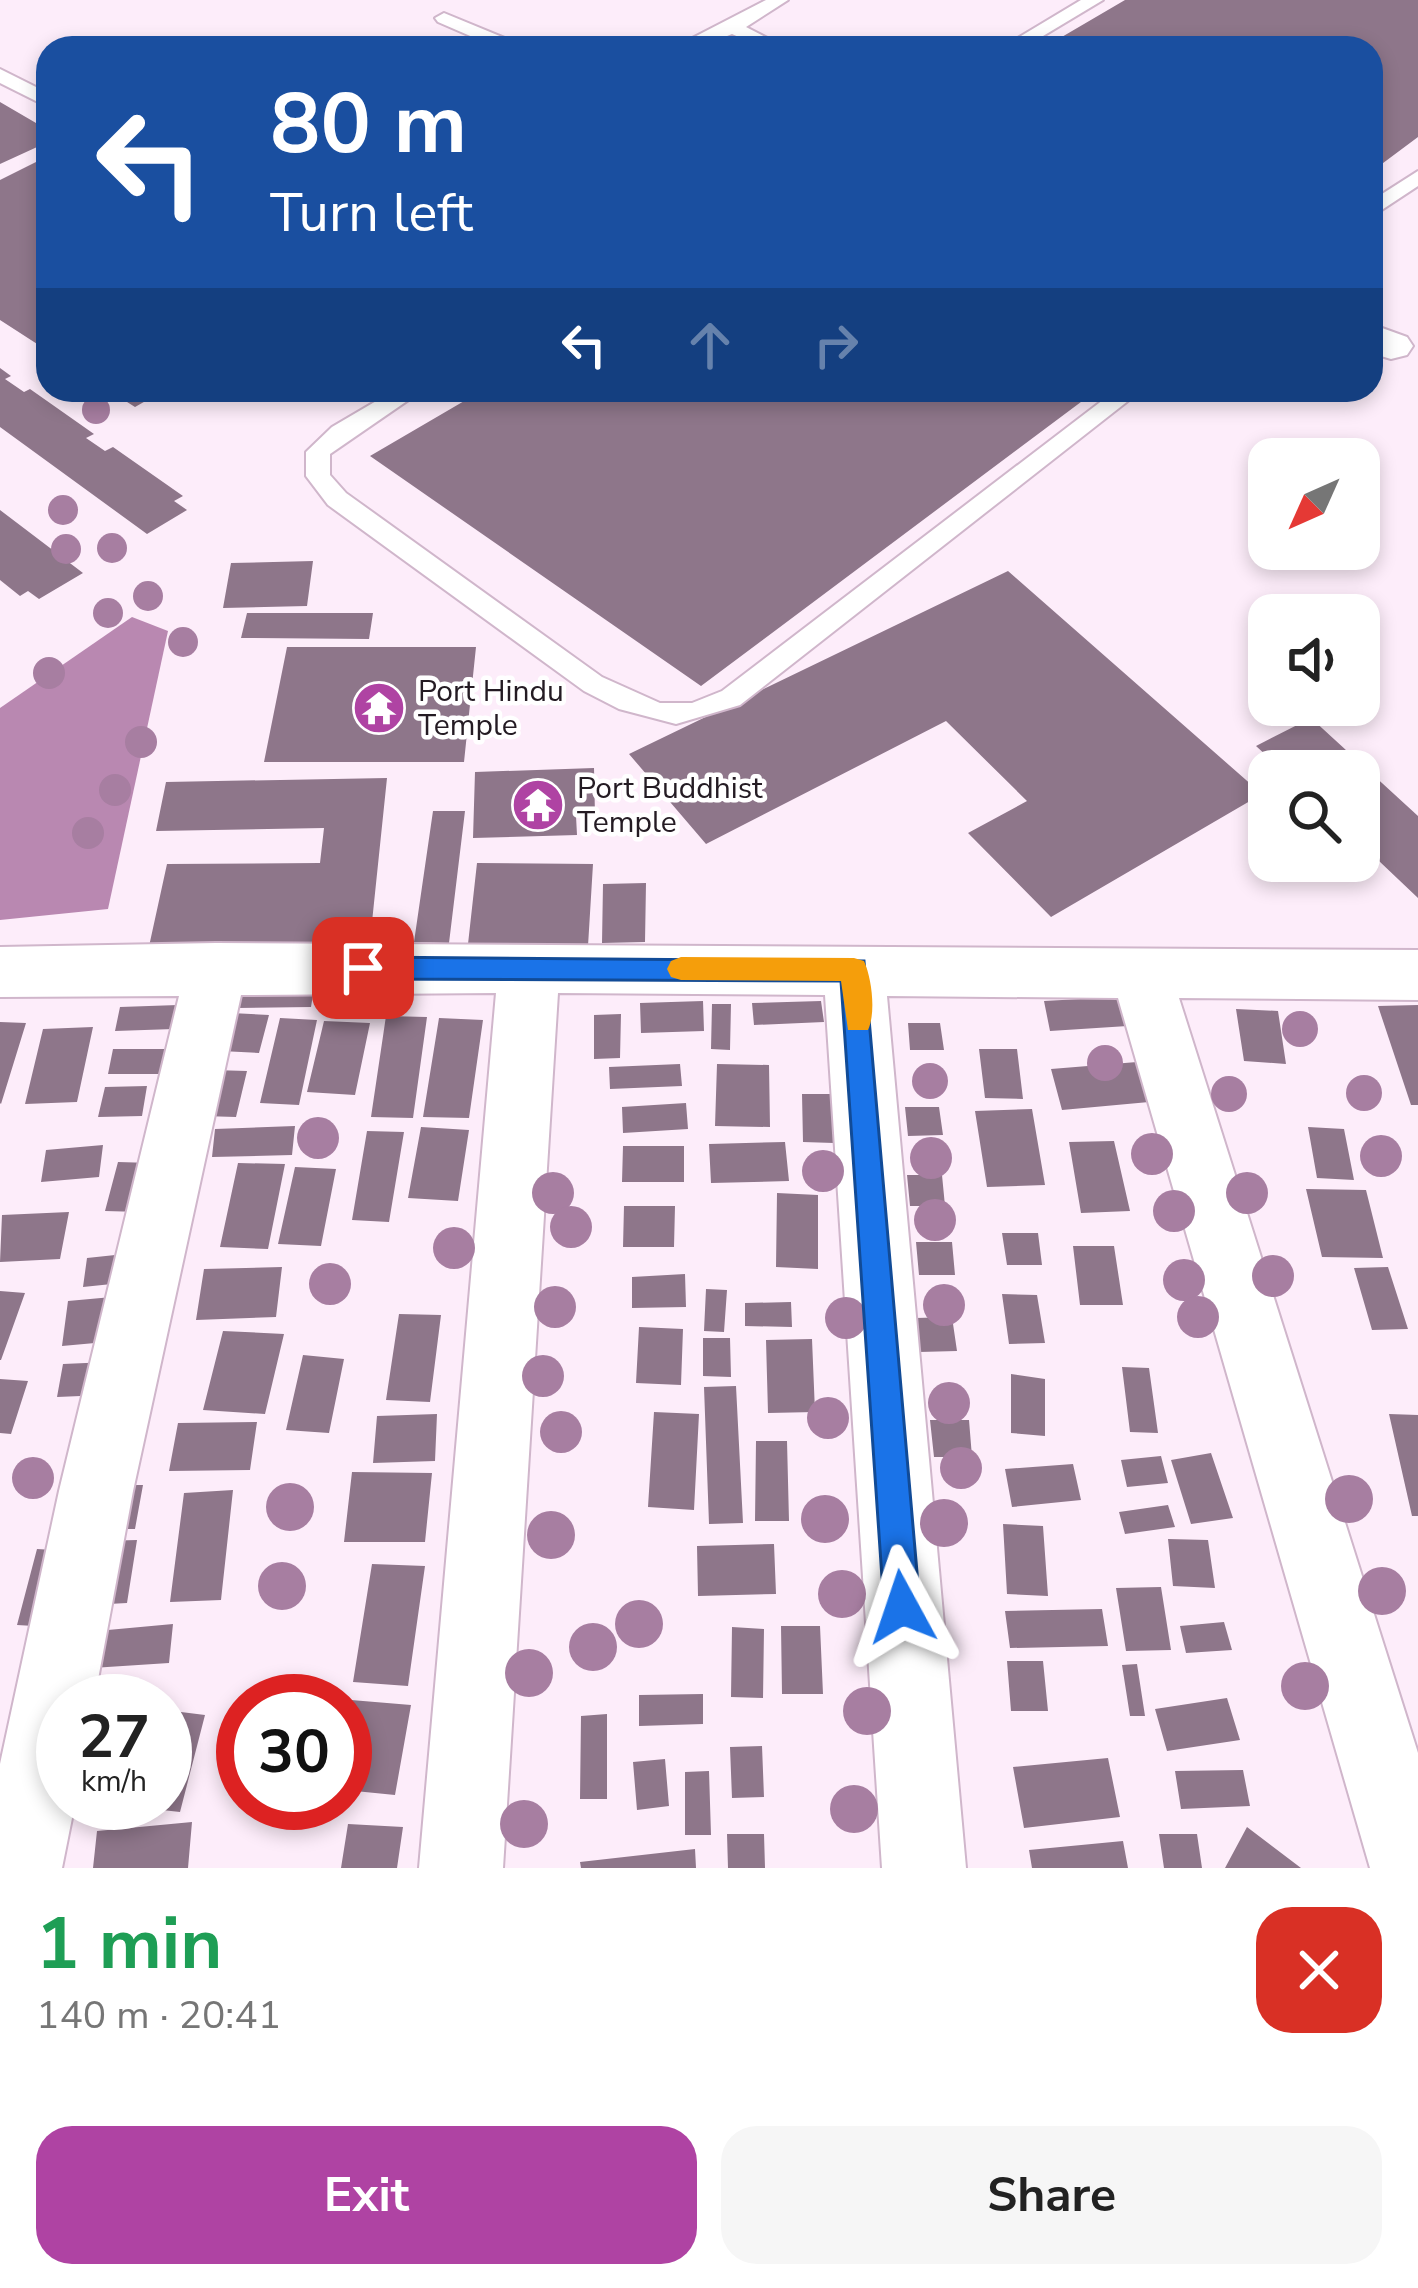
<!DOCTYPE html>
<html lang="en">
<head>
<meta charset="utf-8">
<style>
  body { margin:0; font-family:"Nunito Sans",sans-serif; background:#f6f6f6; color:#222; height:100vh; display:flex; flex-direction:column; font-size:45px; white-space:nowrap }
  * { box-sizing:border-box; margin:0 }
  p { font-size:39px; color:#767676 }
  .icon { flex:none; width:66px; height:66px; fill:none; stroke:currentColor; stroke-width:2; stroke-linecap:round; stroke-linejoin:round }
  .map { position:relative; height:1868px; overflow:hidden }
  .details { display:flex; flex-direction:column; background:#fff; flex:1 }
  .details>* { flex:none }
  .guide { position:absolute; left:36px; top:36px; width:1347px; height:366px; border-radius:36px; box-shadow:0 6px 18px #0003; background:#1a4fa0; color:#fff; overflow:hidden }
  .needle { width:78px; rotate:225deg }
  .buttons { position:absolute; left:1248px; top:438px; display:grid; gap:24px }
  .buttons a { display:grid; place-items:center; width:132px; height:132px; border-radius:24px; background:#fff; box-shadow:0 6px 18px #0003; font-size:60px }
  .speed { position:absolute; left:36px; top:1674px; display:flex; gap:24px; font-size:60px; font-weight:700; text-align:center }
  .speed>* { display:grid; place-content:center; width:156px; height:156px; border-radius:50%; background:#fff; box-shadow:0 6px 18px #0003; line-height:1 }
  .speed small { font-size:30px; font-weight:400 }
  .speed .limit { border:18px solid #d22; background:#fff; color:#111 }
  .pin { position:absolute; display:grid; place-items:center; width:102px; height:102px; color:#fff; margin:-51px; border-radius:24px; box-shadow:0 6px 18px #0006 }
  .me { position:absolute; width:132px; margin:-66px; rotate:355deg; stroke-linejoin:round; filter:drop-shadow(0 0 9px #0008) }
  .turn { display:flex; align-items:center; gap:42px; height:252px; padding:0 36px; font-size:54px }
  .turn .icon { width:156px; height:156px; stroke-width:2.5 }
  .turn b { display:block; font-size:84px; line-height:102px }
  .lanes { display:flex; align-items:center; height:114px; padding:0 36px; background:#0003; justify-content:center; gap:60px; direction:ltr }
  .lanes .off { opacity:.35 }
  .round { display:grid; place-items:center; flex:none; width:126px; height:126px; border-radius:36px; background:#f6f6f6 }
  .headline { display:flex; align-items:center; justify-content:space-between; height:204px; padding:0 36px }
  h1 { font-size:72px; font-weight:700; line-height:90px; color:#1e9e55 }
  .primary-button { display:flex; gap:24px; margin-top:auto; padding:24px 36px }
  .primary-button a { flex:1; height:138px; border-radius:36px; background:#af43a3; color:#fff; font-size:48px; font-weight:700; line-height:138px; text-align:center }
  .primary-button a+a { background:#f6f6f6; color:#222 }
  .map>svg:first-child { display:block }
  .water { fill:#b988b1 }
  .building { fill:#8e768a }
  .lines { fill:none; stroke-linecap:round; stroke-linejoin:round }
  .lane-casing { stroke:#d0b6cb; stroke-width:4 }
  .street-casing { stroke:#d0b6cb; stroke-width:4 }
  .lane { fill:#fff; fill-rule:evenodd }
  .street { fill:#fff; fill-rule:evenodd }
  .tree { fill:#a77ea1 }
  .route { fill:#1a73e8; stroke:#114b97; stroke-width:3 }
  .slow { fill:#f59e0b }
  .labels { text-anchor:middle; dominant-baseline:central; stroke-width:9; stroke-linejoin:round; paint-order:stroke }
  .poi-label { font-size:30px; fill:#241b23; stroke:#fff; text-anchor:start }
</style>
</head>
<body>
<div class="map">
<svg width="1418" height="1868" viewBox="0 0 1418 1868">
  <rect width="100%" height="100%" fill="#fdedfa"/>
  <path class="water" d="M132 617 168 631 108 909 0 920V708Z"/>
  <path class="building" d="M1125 0H1418V137L1371 172V48H1043Z
    M0 102 48 130V142L0 164Z
    M48 156V351L0 320V180Z
    M0 368 11 376 5 379 24 392 30 389 94 434 86 438 105 451 113 447 183 496 174 501 187 510 147 534 0 427Z
    M108 390H165L135 407Z
    M483 390H1097L701 686 370 456Z
    M0 510 83 573 39 599 28 591 20 596 0 580Z
    M313 561 307 606 223 608 231 563Z
    M1008 571 1262 794 1051 917 968 833 1027 801 946 721 706 844 629 754Z
    M247 613H373L369 639 241 638Z
    M287 647H476L464 762H264Z
    M1311 718 1418 816V898L1359 842V771H1283L1256 746Z
    M594 768 595 816H576L577 835 473 838 475 772Z
    M387 778 372 922 331 923 327 949 148 951 167 864 320 863 324 828 156 831 166 782Z
    M433 811H465L449 943 414 942Z
    M477 863 593 864 588 946 468 944Z
    M646 883 645 942 602 943 603 884Z
    M316 976 311 1007 237 1008 243 978Z
    M1135 996 1143 1025 1050 1031 1044 1001Z
    M703 1001 704 1031 641 1033 640 1003Z
    M821 1001 824 1022 754 1025 752 1003Z
    M712 1004H731L730 1050 711 1049Z
    M178 1005 174 1029 115 1031 120 1007Z
    M1418 1005V1105H1411L1378 1006Z
    M1236 1009 1278 1011 1286 1064 1244 1061Z
    M231 1013 269 1015 259 1053 221 1051Z
    M621 1014 620 1058 594 1059V1015Z
    M386 1016 427 1017 413 1118 371 1117Z
    M280 1018 317 1020 299 1105 260 1103Z
    M439 1018 483 1020 469 1118 423 1117Z
    M324 1021 370 1023 355 1095 307 1092Z
    M0 1022 26 1023 1 1104 0 1103Z
    M908 1023H940L944 1050H910Z
    M93 1027 77 1102 25 1104 43 1029Z
    M113 1049H165L159 1074H108Z
    M979 1049H1017L1023 1099 985 1098Z
    M1137 1062 1149 1102 1062 1110 1051 1069Z
    M680 1064 682 1086 610 1089 609 1067Z
    M717 1064 769 1065 770 1127 715 1126Z
    M213 1070 247 1071 236 1117 203 1116Z
    M147 1086 142 1116 98 1117 105 1087Z
    M802 1094H834V1143L803 1142Z
    M686 1103 688 1129 623 1133 622 1107Z
    M905 1107H939L943 1135 908 1136Z
    M1032 1109 1045 1185 987 1187 975 1111Z
    M295 1126 292 1155 212 1157 215 1129Z
    M421 1127 469 1130 458 1201 408 1198Z
    M1308 1127 1344 1129 1354 1180 1317 1178Z
    M367 1131 404 1132 389 1222 352 1220Z
    M1114 1141 1130 1211 1081 1213 1069 1142Z
    M785 1142 789 1181 711 1183 709 1144Z
    M103 1145 99 1177 41 1182 46 1150Z
    M623 1146H684V1182H622Z
    M118 1162 152 1163 141 1212 105 1211Z
    M238 1163 285 1164 268 1249 220 1247Z
    M295 1167 336 1169 321 1246 278 1244Z
    M907 1175H942L945 1206H910Z
    M1306 1189 1366 1190 1383 1258 1322 1257Z
    M777 1193 818 1195V1269L776 1267Z
    M624 1206H675L674 1247H623Z
    M69 1212 60 1259 0 1262 2 1215Z
    M1002 1233H1038L1042 1265H1007Z
    M916 1242H952L955 1275H919Z
    M1073 1246H1114L1123 1305H1080Z
    M134 1253 131 1282 83 1287 87 1258Z
    M282 1267 276 1317 196 1320 204 1269Z
    M1388 1267 1408 1329 1372 1330 1354 1268Z
    M685 1274 686 1307 632 1308V1277Z
    M706 1289 727 1290 724 1332 704 1331Z
    M0 1291 25 1293 1 1360H0Z
    M1002 1294 1037 1295 1045 1343 1009 1344Z
    M123 1296 117 1341 62 1346 68 1301Z
    M791 1302 792 1327 745 1326V1303Z
    M399 1314 441 1315 430 1402 386 1400Z
    M952 1317 957 1351 919 1352 916 1318Z
    M639 1327 683 1329 681 1385 636 1383Z
    M223 1331 284 1334 265 1414 203 1410Z
    M703 1338H730L731 1377 703 1376Z
    M812 1339 815 1412 768 1413 766 1340Z
    M303 1355 344 1359 329 1433 286 1430Z
    M109 1362 104 1395 57 1397 63 1364Z
    M1122 1367 1149 1368 1158 1433 1130 1432Z
    M1011 1374 1045 1379V1436L1011 1433Z
    M0 1379 28 1381 11 1434 0 1433Z
    M736 1386 743 1523 709 1524 704 1387Z
    M654 1412 699 1414 694 1510 648 1507Z
    M437 1414 435 1461 373 1463 377 1416Z
    M1389 1414 1418 1415V1516H1412Z
    M930 1420H969L972 1457H934Z
    M257 1422 250 1470 169 1471 178 1423Z
    M756 1441H787L789 1521H755Z
    M1211 1453 1233 1518 1191 1524 1171 1460Z
    M1161 1456 1168 1483 1127 1487 1121 1460Z
    M1073 1464 1081 1500 1012 1507 1005 1469Z
    M352 1472 432 1473 425 1542H344Z
    M116 1485H143L135 1529H108Z
    M233 1490 221 1600 170 1602 184 1493Z
    M1168 1505 1175 1527 1125 1534 1119 1512Z
    M1003 1524 1043 1526 1048 1596 1007 1594Z
    M1168 1539 1208 1540 1215 1588 1173 1586Z
    M137 1540 127 1603 90 1605 100 1541Z
    M774 1544 776 1594 698 1596 697 1546Z
    M37 1549 71 1551 51 1627 17 1625Z
    M372 1564 425 1566 408 1686 353 1682Z
    M1161 1587 1171 1650 1126 1651 1116 1588Z
    M1102 1609 1108 1646 1010 1648 1005 1611Z
    M1224 1622 1232 1650 1186 1653 1180 1626Z
    M173 1624 169 1663 92 1668 97 1631Z
    M781 1626H820L823 1694H782Z
    M732 1627 764 1629 763 1698 731 1697Z
    M1007 1661H1043L1048 1711H1011Z
    M1137 1664 1145 1716H1130L1122 1665Z
    M703 1694V1724L639 1726V1695Z
    M1227 1698 1240 1740 1167 1751 1155 1709Z
    M351 1700 411 1705 395 1795 345 1790V1732Z
    M165 1710 205 1715 180 1812 126 1806 165 1803Z
    M607 1714V1799H580L581 1716Z
    M762 1746 764 1797 732 1798 730 1747Z
    M1108 1758 1120 1817 1024 1828 1013 1767Z
    M665 1759 669 1806 637 1810 633 1762Z
    M1243 1770 1250 1806 1181 1809 1175 1771Z
    M709 1771 711 1835H685V1772Z
    M192 1822 188 1868H93L97 1831Z
    M348 1824 403 1827 397 1868H341Z
    M1247 1827 1301 1868H1225Z
    M727 1834H764L765 1868H728Z
    M1159 1834H1197L1202 1868H1164Z
    M1123 1841 1128 1868H1032L1029 1850Z
    M695 1849 696 1868H581L580 1862Z"/>
  <g class="lines">
    <g class="lane-casing">
      <path id="lane" d="M766 0H788L746 27 787 48H763L732 34 698 48H673Z
        M1081 0H1103L1023 48H1001Z
        M444 13 519 44 522 48H498L438 22 435 18Z
        M0 69 48 93V107L0 83Z
        M1418 171V186L1371 217V201Z
        M395 390H423L330 454V475L346 493 602 677 660 703H692L722 691 1116 390H1142L740 705 676 724 619 709 584 691 328 505 306 476V452L332 427Z"/>
    </g>
    <g class="street-casing">
      <path id="street" d="M1371 324 1407 337 1413 346 1407 355 1391 359 1371 353Z
        M216 943 1418 950V1000L1179 998 1418 1753V1868H1370L1118 998 887 996 966 1868H882L825 995 558 993 503 1868H419L496 993 241 995 133 1491 94 1701H63V1803H75L62 1868H0V1764L59 1491 179 996 0 997V947Z"/>
    </g>
    <use href="#lane" class="lane"/>
    <use href="#street" class="street"/>
  </g>
  <g class="tree">
    <circle cx="96" cy="410" r="14"/>
    <circle cx="63" cy="510" r="15"/>
    <circle cx="112" cy="548" r="15"/>
    <circle cx="66" cy="549" r="15"/>
    <circle cx="148" cy="596" r="15"/>
    <circle cx="108" cy="613" r="15"/>
    <circle cx="183" cy="642" r="15"/>
    <circle cx="49" cy="673" r="16"/>
    <circle cx="141" cy="742" r="16"/>
    <circle cx="115" cy="790" r="16"/>
    <circle cx="88" cy="833" r="16"/>
    <circle cx="1300" cy="1029" r="18"/>
    <circle cx="1105" cy="1063" r="18"/>
    <circle cx="930" cy="1081" r="18"/>
    <circle cx="1364" cy="1093" r="18"/>
    <circle cx="1229" cy="1094" r="18"/>
    <circle cx="318" cy="1138" r="21"/>
    <circle cx="1152" cy="1154" r="21"/>
    <circle cx="1381" cy="1156" r="21"/>
    <circle cx="931" cy="1158" r="21"/>
    <circle cx="823" cy="1171" r="21"/>
    <circle cx="553" cy="1193" r="21"/>
    <circle cx="1247" cy="1193" r="21"/>
    <circle cx="1174" cy="1211" r="21"/>
    <circle cx="935" cy="1220" r="21"/>
    <circle cx="571" cy="1227" r="21"/>
    <circle cx="454" cy="1248" r="21"/>
    <circle cx="1273" cy="1276" r="21"/>
    <circle cx="1184" cy="1280" r="21"/>
    <circle cx="330" cy="1284" r="21"/>
    <circle cx="944" cy="1305" r="21"/>
    <circle cx="555" cy="1307" r="21"/>
    <circle cx="1198" cy="1317" r="21"/>
    <circle cx="846" cy="1318" r="21"/>
    <circle cx="543" cy="1376" r="21"/>
    <circle cx="949" cy="1403" r="21"/>
    <circle cx="828" cy="1418" r="21"/>
    <circle cx="561" cy="1432" r="21"/>
    <circle cx="961" cy="1468" r="21"/>
    <circle cx="33" cy="1478" r="21"/>
    <circle cx="1349" cy="1499" r="24"/>
    <circle cx="290" cy="1507" r="24"/>
    <circle cx="825" cy="1519" r="24"/>
    <circle cx="944" cy="1523" r="24"/>
    <circle cx="551" cy="1535" r="24"/>
    <circle cx="282" cy="1586" r="24"/>
    <circle cx="1382" cy="1591" r="24"/>
    <circle cx="842" cy="1594" r="24"/>
    <circle cx="639" cy="1624" r="24"/>
    <circle cx="593" cy="1647" r="24"/>
    <circle cx="529" cy="1673" r="24"/>
    <circle cx="1305" cy="1686" r="24"/>
    <circle cx="867" cy="1711" r="24"/>
    <circle cx="854" cy="1809" r="24"/>
    <circle cx="524" cy="1824" r="24"/>
  </g>
  <path class="route" d="M363 957 864 961 920 1607 914 1620 902 1625 889 1620 884 1607 841 981 363 979 353 976 349 968 353 960Z"/>
  <path class="slow" d="M681 957 854 958 864 961C872 979 876 1013 868 1030H848L841 981 681 980 671 977 667 969 671 961Z"/>
  <defs>
    <g id="temple-disc" transform="scale(2.7)"><circle r="9.5" fill="#af43a3" stroke="#fff"/><path d="M0-6L5-2H3V0L6.5 2.5H4V6H1.5V3h-3V6H-4V2.5H-6.5L-3 0V-2H-5Z" fill="#fff"/></g>
  </defs>
  <g fill-rule="evenodd">
    <use href="#temple-disc" x="379" y="708"/>
    <use href="#temple-disc" x="538" y="805"/>
  </g>
  <g class="labels">
    <g class="poi-label">
      <text x="418" y="691">Port Hindu<tspan x="418" dy="34">Temple</tspan></text>
      <text x="577" y="788">Port Buddhist<tspan x="577" dy="34">Temple</tspan></text>
    </g>
  </g>
</svg>
<div class="buttons">
<a><svg class="needle" viewBox="-14 -14 28 28"><path d="M0-13l5 13h-10z" fill="#e53935"/><path d="M0 13l5-13h-10z" fill="#767676"/></svg></a>
<a><svg class="icon" aria-label="sound" viewBox="0 0 24 24"><path d="M4 9h4l5-4v14l-5-4H4zM17 9q2 3 0 6"/></svg></a>
<a><svg class="icon" aria-label="search" viewBox="0 0 24 24"><circle cx="10" cy="10" r="6"/><path d="M15 15l6 6"/></svg></a>
</div>
<div class="speed"><div>27<small>km/h</small></div><div class="limit">30</div></div>
<div class="pin" style="left:363px;top:968px;background:#d93025"><svg class="icon" aria-label="arrive" viewBox="0 0 24 24"><path d="M6 21V4h12l-3 4 3 4H6"/></svg></div>
<svg class="me" style="left:902px;top:1607px" viewBox="-20 -20 40 40"><path d="M0-17L14 15 0 8-14 15z" fill="#1a73e8" stroke="#fff" stroke-width="4"/></svg>
<div class="guide">
<div class="turn"><svg class="icon" aria-label="left" viewBox="0 0 24 24"><path d="M17 20v-9H6M10 6l-5 5 5 5"/></svg><div><b>80 m</b>Turn left</div></div>
<div class="lanes"><svg class="icon" aria-label="left" viewBox="0 0 24 24"><path d="M17 20v-9H6M10 6l-5 5 5 5"/></svg><svg class="icon off" aria-label="ahead" viewBox="0 0 24 24"><path d="M12 20V5M6 11l6-6 6 6"/></svg><svg class="icon off" aria-label="right" viewBox="0 0 24 24"><path d="M7 20v-9h11M14 6l5 5-5 5"/></svg></div>
</div>
</div>
<section class="details">
<div class="headline"><div><h1>1 min</h1><p>140 m · 20:41</p></div><a class="round" style="background:#d93025;color:#fff"><svg class="icon" aria-label="close" viewBox="0 0 24 24"><path d="M6 6l12 12M18 6L6 18"/></svg></a></div>
<div class="primary-button"><a>Exit</a><a>Share</a></div>
</section>
</body>
</html>
